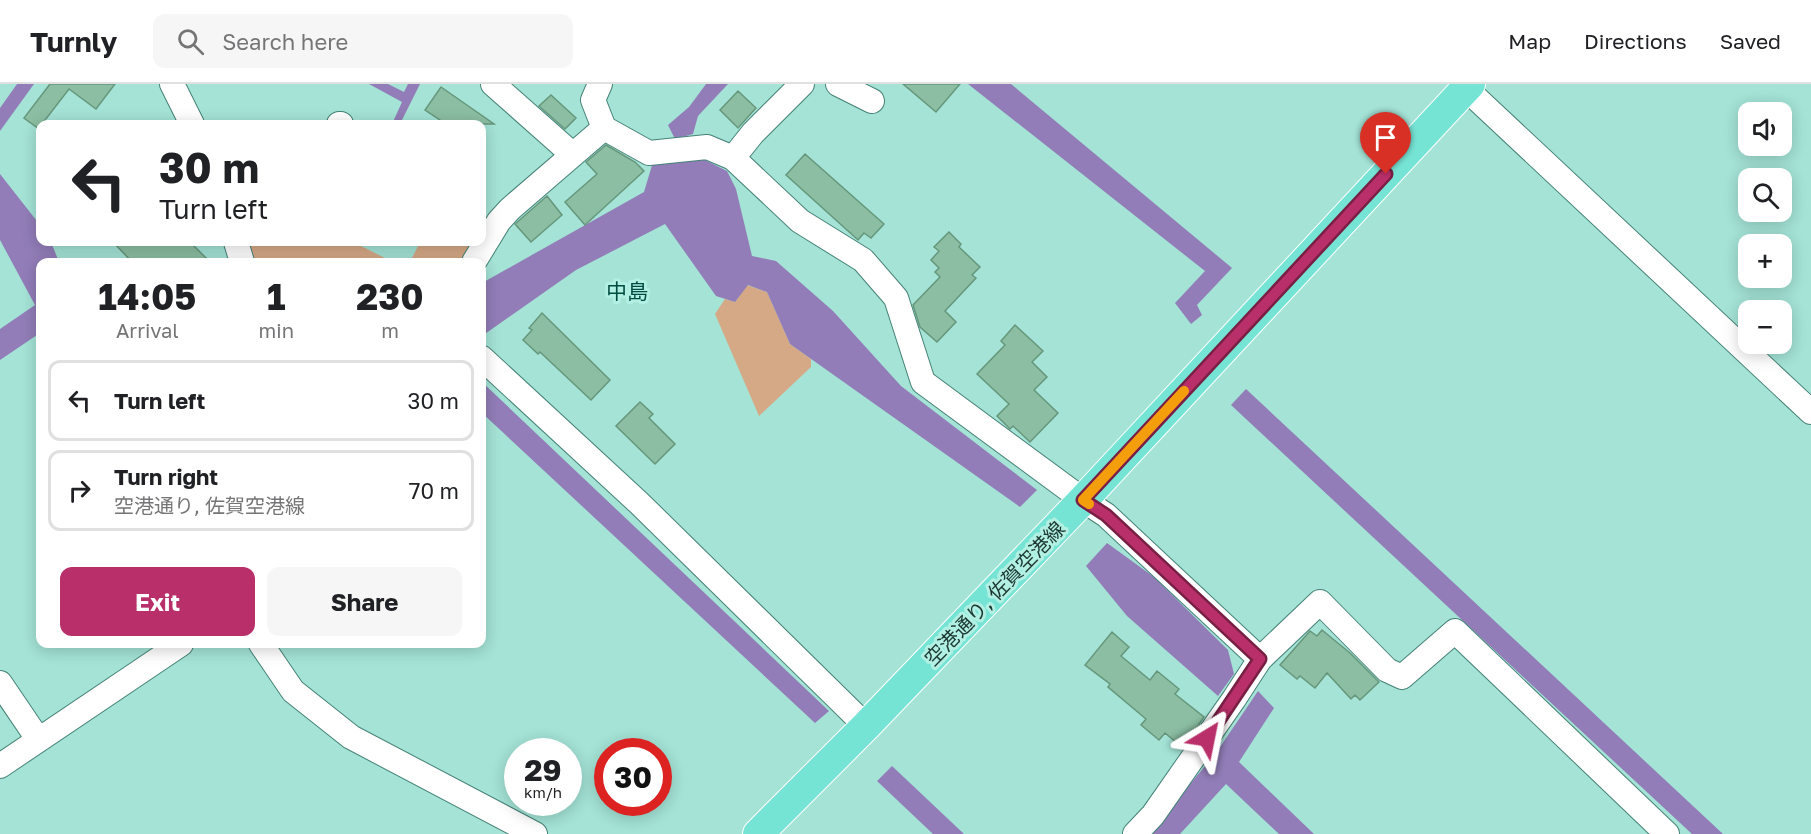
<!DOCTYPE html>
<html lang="en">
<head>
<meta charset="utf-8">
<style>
  body { margin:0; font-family:"Golos Text","Noto Sans JP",sans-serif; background:#f6f6f6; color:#202124; height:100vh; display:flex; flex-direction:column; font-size:22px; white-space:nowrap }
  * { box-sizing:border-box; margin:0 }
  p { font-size:20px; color:#757577 }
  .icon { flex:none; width:33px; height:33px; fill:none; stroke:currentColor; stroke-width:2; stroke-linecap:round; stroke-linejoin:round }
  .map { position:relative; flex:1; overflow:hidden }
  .panel { position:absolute; left:36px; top:174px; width:450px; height:390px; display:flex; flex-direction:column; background:#fff; border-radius:12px; box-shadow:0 3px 15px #0003 }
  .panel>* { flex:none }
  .guide { position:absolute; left:36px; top:36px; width:450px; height:126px; border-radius:12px; box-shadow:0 3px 15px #0003; background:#fff; color:#202124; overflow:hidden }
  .controls { position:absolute; left:1738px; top:18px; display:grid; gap:12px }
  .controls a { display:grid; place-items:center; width:54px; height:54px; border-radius:12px; background:#fff; box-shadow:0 3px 15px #0003; font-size:30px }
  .speed { position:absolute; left:504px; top:654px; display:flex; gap:12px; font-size:30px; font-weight:700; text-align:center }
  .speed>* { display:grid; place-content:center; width:78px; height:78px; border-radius:50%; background:#fff; box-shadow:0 3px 15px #0003; line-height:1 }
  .speed small { font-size:15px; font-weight:400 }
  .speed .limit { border:9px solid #d22; background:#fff; color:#111 }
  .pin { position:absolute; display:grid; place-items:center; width:51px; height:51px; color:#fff; margin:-62px -26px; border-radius:50% 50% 50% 0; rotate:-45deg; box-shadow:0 0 6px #0007 }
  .pin .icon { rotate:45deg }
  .me { position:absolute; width:66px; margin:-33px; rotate:35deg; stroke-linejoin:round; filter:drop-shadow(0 0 4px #0008) }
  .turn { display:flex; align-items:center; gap:21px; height:126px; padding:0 24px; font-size:27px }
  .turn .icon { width:78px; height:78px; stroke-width:2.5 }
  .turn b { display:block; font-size:42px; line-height:51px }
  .eta { display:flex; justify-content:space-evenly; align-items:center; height:102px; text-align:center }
  .eta b { font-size:36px; font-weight:700; line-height:42px }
  .primary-button { display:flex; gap:12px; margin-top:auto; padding:12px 24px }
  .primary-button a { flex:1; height:69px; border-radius:12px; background:#b92f69; color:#fff; font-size:24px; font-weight:700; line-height:69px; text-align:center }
  .primary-button a+a { background:#f6f6f6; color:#202124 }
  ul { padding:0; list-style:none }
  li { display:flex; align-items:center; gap:18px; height:81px; margin:0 12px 9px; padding:0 12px; border:3px solid #e0e0e0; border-radius:12px }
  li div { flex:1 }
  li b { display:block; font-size:22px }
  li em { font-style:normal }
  header { display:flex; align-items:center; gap:36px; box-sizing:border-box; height:84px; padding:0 30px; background:#fff; border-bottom:2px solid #e0e0e0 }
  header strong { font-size:28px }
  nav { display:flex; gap:33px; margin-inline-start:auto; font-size:21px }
  .search { width:420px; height:54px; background:#f6f6f6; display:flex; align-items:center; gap:15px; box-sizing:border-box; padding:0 21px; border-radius:12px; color:#757577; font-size:22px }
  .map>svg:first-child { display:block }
  .green { fill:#d6a986 }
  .water { fill:#927db8 }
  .building { fill:#8bbea2; stroke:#66977c; stroke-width:1.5 }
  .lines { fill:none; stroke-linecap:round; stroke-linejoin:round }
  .minor-casing { stroke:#458276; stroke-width:26 }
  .major-casing { stroke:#fff; stroke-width:32 }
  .minor { stroke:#fff; stroke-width:24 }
  .major { stroke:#76e4d5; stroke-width:30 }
  .route-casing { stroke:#781f44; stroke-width:15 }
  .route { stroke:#b92f69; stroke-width:10 }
  .slow { stroke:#f59e0b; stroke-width:10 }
  .labels { text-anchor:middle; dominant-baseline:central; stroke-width:6; stroke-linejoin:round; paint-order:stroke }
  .street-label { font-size:20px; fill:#1c3631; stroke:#b1f0e3 }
  .neighbourhood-label { font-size:21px; fill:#024b41; stroke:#b1f0e3 }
</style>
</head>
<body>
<header>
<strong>Turnly</strong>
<div class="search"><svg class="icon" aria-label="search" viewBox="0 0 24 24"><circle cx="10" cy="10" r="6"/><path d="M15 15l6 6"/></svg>Search here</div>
<nav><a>Map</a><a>Directions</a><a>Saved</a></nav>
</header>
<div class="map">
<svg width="1811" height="750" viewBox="0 0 1811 750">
  <rect width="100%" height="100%" fill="#a4e3d6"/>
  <path class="green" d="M247 158H353L393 178H252Z
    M420 158H478L467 178H410Z
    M747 201 767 208 790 260 811 275V283L759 332 715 230 725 215 735 218Z"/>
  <path class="water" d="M17 0H34L0 47V24Z
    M369 0H388L404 8 408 0H420L400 40H392L402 18Z
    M706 0H728L698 32 693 50 675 55 668 41 689 23Z
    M968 0H1011L1232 184 1197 221 1202 231 1191 240 1175 219 1205 187Z
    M705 76 727 87 736 105 752 172 776 177 833 227 901 302 1037 406 1020 423 790 260 767 208 748 201 735 218 716 212 665 140 576 186 482 252V199L644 108 653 78Z
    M0 90 40 141V158H51L59 178H40V249L0 276V245L35 221 0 156Z
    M482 298 829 627 815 639 482 329Z
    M1246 305 1723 750H1692L1231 321Z
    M1107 459 1154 493 1228 566 1234 590 1218 612 1127 532 1086 482Z
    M1258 607 1274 624 1239 678 1314 750H1279L1226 700 1180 750H1148L1216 669Z
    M892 682 964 750H933L877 697Z"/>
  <path class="building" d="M50 0H115L96 25 69 5 42 40H40L39 45 24 34Z
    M903 0H960L936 28Z
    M441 3 494 40H446L425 26Z
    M738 7 756 24 738 44 720 26Z
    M551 11 576 34 565 45 539 22Z
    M606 61 635 78 644 87 585 141 565 118 597 90 586 78Z
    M805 70 884 140 871 154 864 149 858 156 786 91Z
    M547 112 562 131 531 158 515 140Z
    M949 148 961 160 959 163 980 183 972 191 976 194 945 227 956 238 937 258 920 243 913 221 940 193 935 188 939 184 931 176 939 167 934 163Z
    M113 158H190L210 178H132Z
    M542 229 610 296 591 316 540 268 538 270 523 256 532 246 529 244Z
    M1015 241 1043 267 1032 278 1047 293 1034 306 1058 329 1030 358 1013 342 1010 345 997 332 1009 320 977 290 1005 261 1001 257Z
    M640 318 653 330 649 334 675 360 655 380 616 342Z
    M1322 546 1350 569 1379 598 1360 616 1355 611 1351 615 1327 589 1315 604 1300 592 1297 595 1280 581 1310 547 1317 552Z
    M1112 548 1129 563 1121 572 1150 596 1157 587 1179 605 1175 610 1204 633 1183 664 1165 649 1159 656 1141 641 1146 635 1108 603 1110 600 1085 581Z"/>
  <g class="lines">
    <g class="minor-casing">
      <path id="minor" d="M172 0 192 40
        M493 0 572 70
        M838 0 872 17
        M1461 0 1811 328
        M339 40H341
        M604 44 649 69 707 63 733 74 800 137 863 176 896 214 923 298 1083 416 1106 431 1260 575 1234 615 1153 731 1135 750
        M733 74 753 49 802 0
        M236 158 242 178
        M474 178 499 137 510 125 604 44 593 16 600 0
        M482 274 639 419 866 642
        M261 560 293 607 351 653 535 750
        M1260 575 1320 518 1387 586 1402 593 1455 547 1667 750
        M0 599 38 655
        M0 682 181 560"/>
    </g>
    <g class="major-casing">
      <path id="major" d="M758 750 866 642 1083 416 1470 0"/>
    </g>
    <use href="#minor" class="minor"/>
    <use href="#major" class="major"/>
  </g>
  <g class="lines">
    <g class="route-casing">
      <path id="route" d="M1207 654 1260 575 1106 431 1083 416 1386 90"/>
    </g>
    <use href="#route" class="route"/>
    <path class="slow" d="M1089 420 1083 416 1184 307"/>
  </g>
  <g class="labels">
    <g class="street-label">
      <text transform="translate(994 509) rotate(-46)">空港通り, 佐賀空港線</text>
    </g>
    <g class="neighbourhood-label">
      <text x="627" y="207">中島</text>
    </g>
  </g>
</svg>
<div class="controls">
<a><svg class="icon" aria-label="sound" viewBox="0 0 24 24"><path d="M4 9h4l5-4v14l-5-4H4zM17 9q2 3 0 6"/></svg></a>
<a><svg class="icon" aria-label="search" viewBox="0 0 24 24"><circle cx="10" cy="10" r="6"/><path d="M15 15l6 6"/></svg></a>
<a>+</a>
<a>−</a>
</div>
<div class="speed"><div>29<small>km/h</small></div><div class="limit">30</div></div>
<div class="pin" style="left:1386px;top:90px;background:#d93025"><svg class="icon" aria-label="arrive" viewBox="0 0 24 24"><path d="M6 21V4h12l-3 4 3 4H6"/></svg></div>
<svg class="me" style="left:1207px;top:654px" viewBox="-20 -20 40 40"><path d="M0-17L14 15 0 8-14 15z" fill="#b92f69" stroke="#fff" stroke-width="4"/></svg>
<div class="guide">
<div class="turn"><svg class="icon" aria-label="left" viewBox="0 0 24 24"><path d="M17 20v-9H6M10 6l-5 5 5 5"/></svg><div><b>30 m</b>Turn left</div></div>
</div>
<section class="panel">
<div class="eta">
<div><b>14:05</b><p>Arrival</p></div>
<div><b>1</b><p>min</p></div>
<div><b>230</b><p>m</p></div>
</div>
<ul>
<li><svg class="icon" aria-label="left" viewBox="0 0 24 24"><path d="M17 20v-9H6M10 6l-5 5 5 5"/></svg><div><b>Turn left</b></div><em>30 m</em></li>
<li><svg class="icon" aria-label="right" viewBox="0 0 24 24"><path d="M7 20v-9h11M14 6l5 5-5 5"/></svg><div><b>Turn right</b><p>空港通り, 佐賀空港線</p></div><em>70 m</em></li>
</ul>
<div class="primary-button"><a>Exit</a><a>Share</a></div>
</section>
</div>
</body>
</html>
